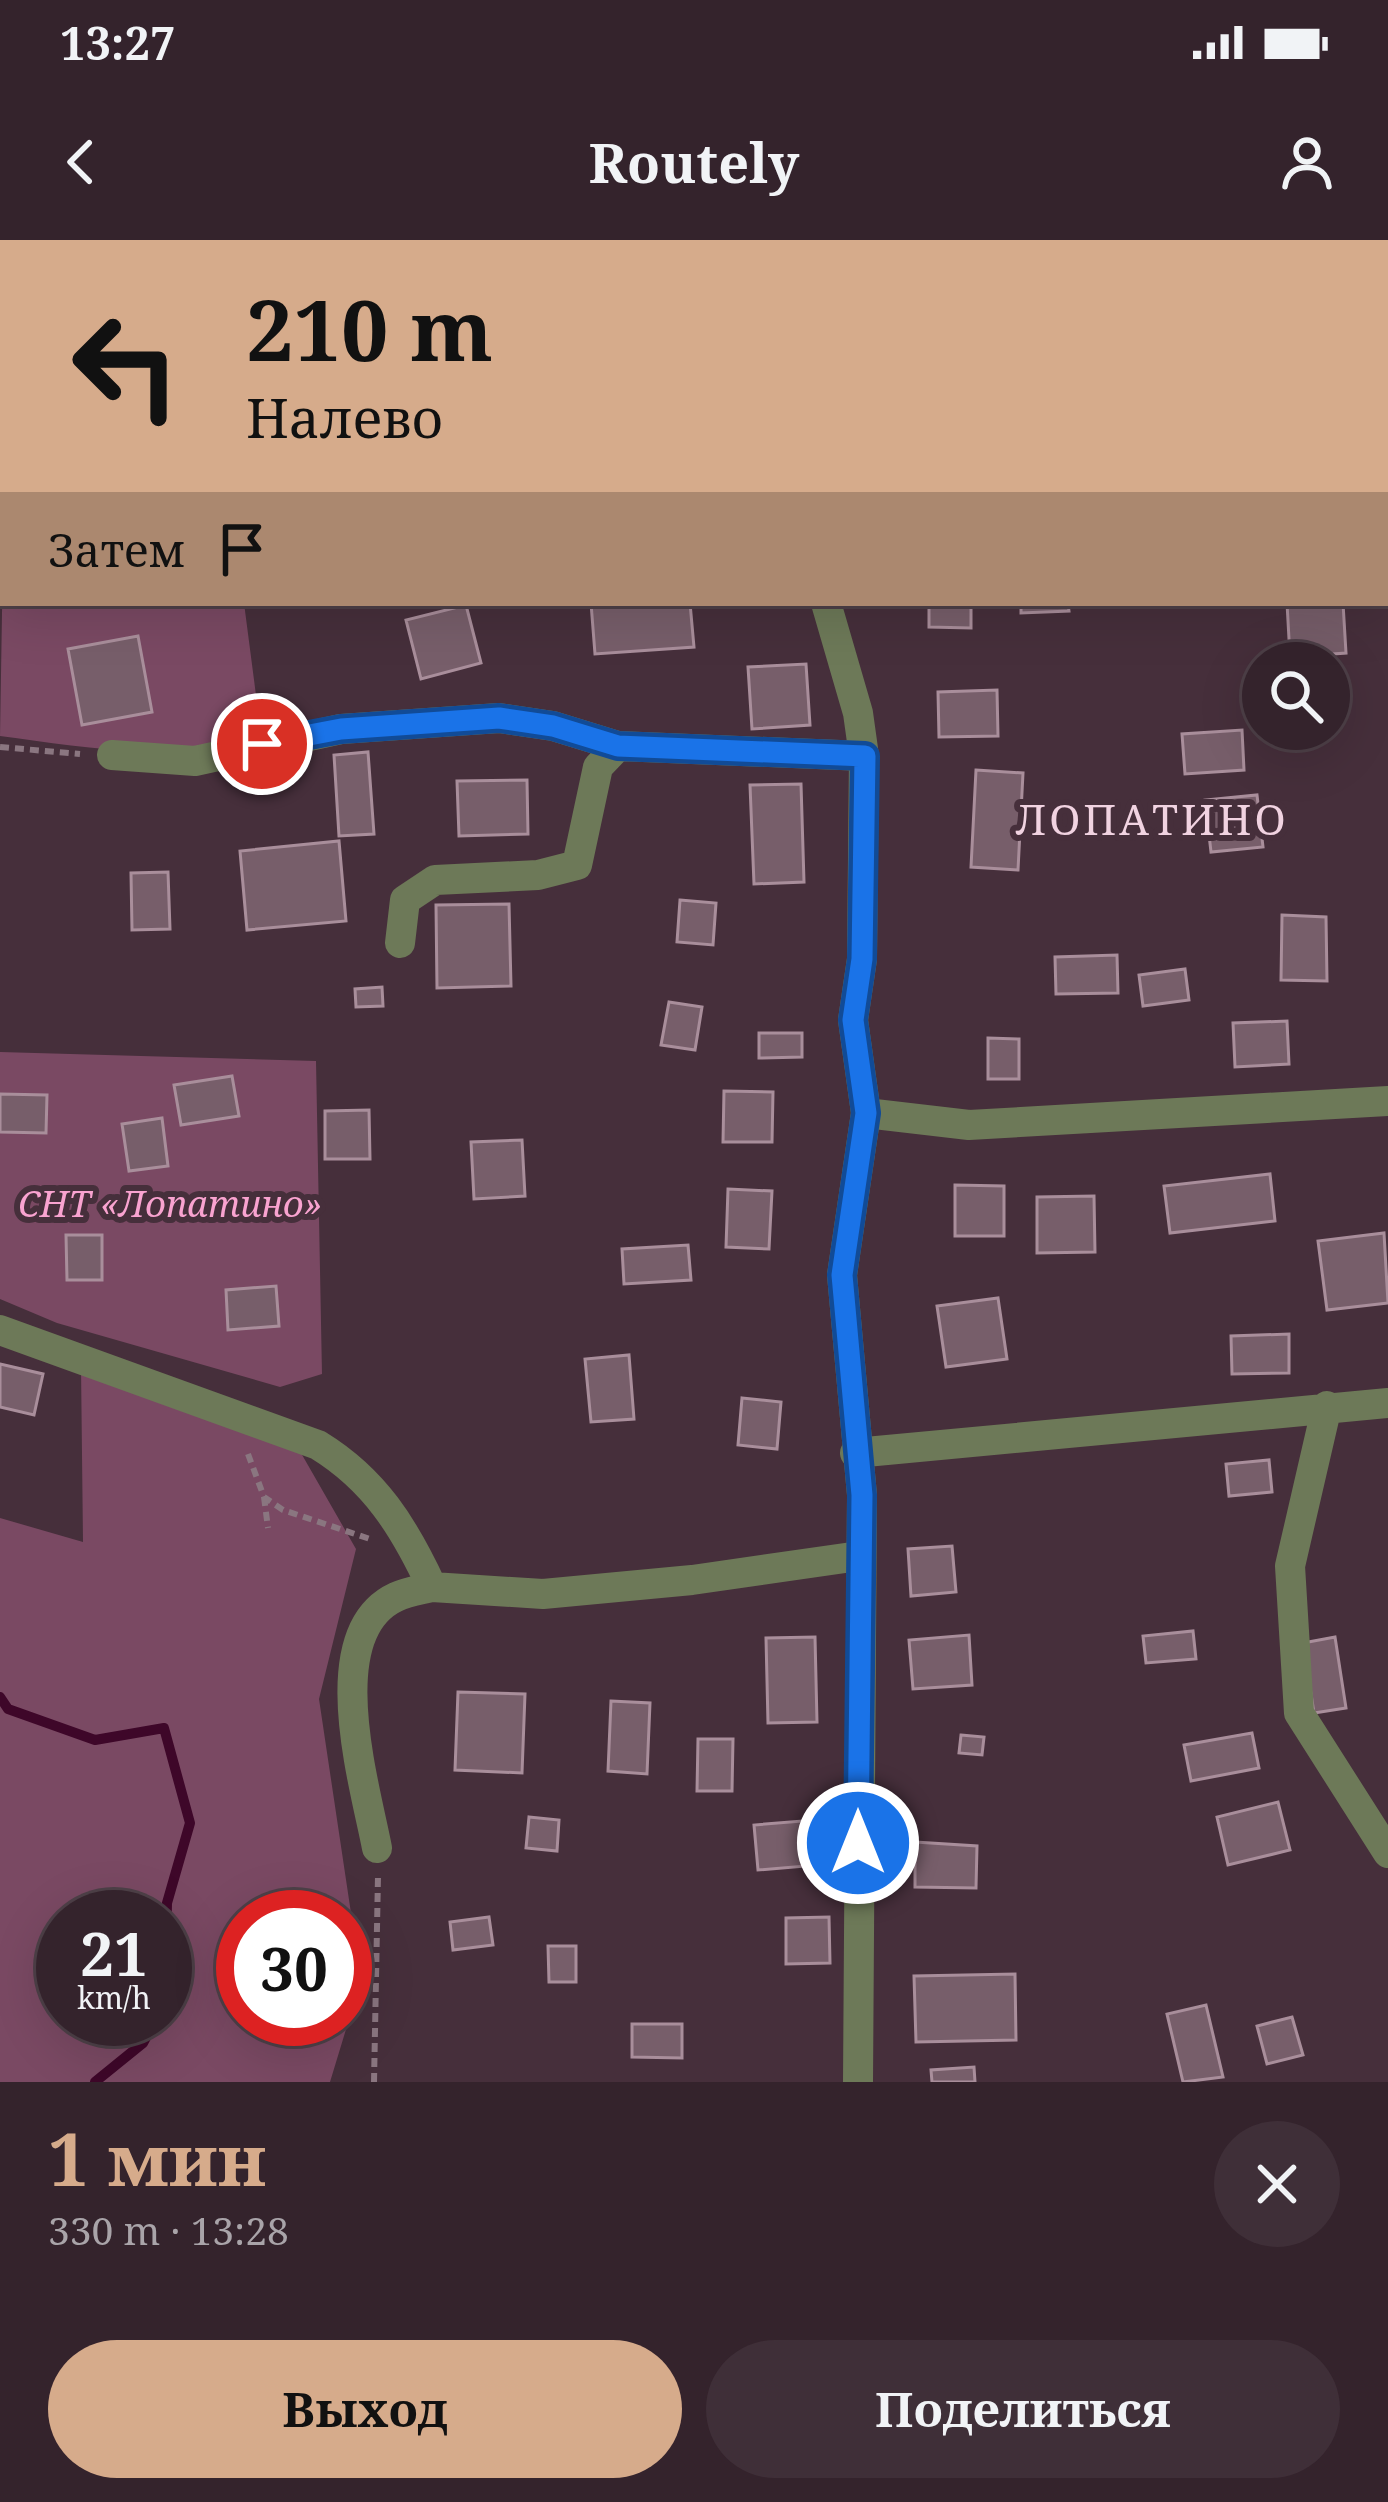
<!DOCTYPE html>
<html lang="ru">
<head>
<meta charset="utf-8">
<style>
  body { margin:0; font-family:"Noto Serif",serif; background:#3f2f38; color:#f1f3f6; height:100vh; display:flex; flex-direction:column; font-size:45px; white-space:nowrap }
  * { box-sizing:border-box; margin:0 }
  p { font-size:39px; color:#a9a4a9 }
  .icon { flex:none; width:66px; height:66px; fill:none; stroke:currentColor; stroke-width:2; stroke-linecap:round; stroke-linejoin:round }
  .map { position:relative; height:1842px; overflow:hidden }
  .drawer { display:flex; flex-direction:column; background:#34232c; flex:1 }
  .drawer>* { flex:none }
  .banner { position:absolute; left:0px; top:0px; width:1389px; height:366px; box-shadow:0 12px 48px #0002,0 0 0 3px #4e4048; background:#d6ab8b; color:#111; overflow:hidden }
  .buttons { position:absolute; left:1242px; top:402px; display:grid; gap:24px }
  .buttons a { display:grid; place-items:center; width:108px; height:108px; border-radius:50%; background:#34232c; box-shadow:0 12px 48px #0002,0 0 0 3px #4e4048; font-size:60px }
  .speed { position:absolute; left:36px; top:1650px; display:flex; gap:24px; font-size:60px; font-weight:700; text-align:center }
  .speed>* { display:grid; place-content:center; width:156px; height:156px; border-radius:50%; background:#34232c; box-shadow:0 12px 48px #0002,0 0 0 3px #4e4048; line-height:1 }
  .speed small { font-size:30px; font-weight:400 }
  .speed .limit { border:18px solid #d22; background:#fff; color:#111 }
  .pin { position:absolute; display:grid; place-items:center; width:102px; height:102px; color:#fff; margin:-51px; border:6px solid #fff; border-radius:50%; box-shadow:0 3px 12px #0007 }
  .me { position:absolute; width:132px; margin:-66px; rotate:0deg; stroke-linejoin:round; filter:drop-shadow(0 0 9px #0008) }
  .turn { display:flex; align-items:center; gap:42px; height:252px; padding:0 48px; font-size:54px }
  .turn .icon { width:156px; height:156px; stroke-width:2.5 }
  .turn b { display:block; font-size:84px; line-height:102px }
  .then { display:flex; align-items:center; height:114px; padding:0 48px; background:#0003; gap:24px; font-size:45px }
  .round { display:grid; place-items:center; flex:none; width:126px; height:126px; border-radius:63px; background:#3f2f38 }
  .headline { display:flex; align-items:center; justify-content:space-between; height:204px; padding:0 48px }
  h1 { font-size:72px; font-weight:700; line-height:90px; color:#d6ab8b }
  .primary-button { display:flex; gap:24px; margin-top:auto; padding:24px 48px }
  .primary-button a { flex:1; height:138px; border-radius:72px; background:#d6ab8b; color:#111; font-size:48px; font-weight:700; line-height:138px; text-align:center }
  .primary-button a+a { background:#3f2f38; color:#f1f3f6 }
  .status { display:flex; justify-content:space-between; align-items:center; height:84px; padding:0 60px; background:#34232c; direction:ltr }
  .status svg { height:33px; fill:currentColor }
  header { display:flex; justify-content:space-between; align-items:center; height:156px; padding:0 48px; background:#34232c; font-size:54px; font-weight:700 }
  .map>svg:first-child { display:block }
  .green { fill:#7a4963; fill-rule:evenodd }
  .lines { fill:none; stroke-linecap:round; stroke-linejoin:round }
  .stream { stroke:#3e0729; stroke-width:10 }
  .building { fill:#775e6a; stroke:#a98e9b; stroke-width:3 }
  .path { stroke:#8a7680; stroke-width:6; stroke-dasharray:9 6; stroke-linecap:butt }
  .minor { stroke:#6d7958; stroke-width:30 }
  .route-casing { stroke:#114b97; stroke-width:30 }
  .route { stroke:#1a73e8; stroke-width:21 }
  .labels { text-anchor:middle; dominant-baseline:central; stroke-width:12; stroke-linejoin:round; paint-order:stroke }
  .park-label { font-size:36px; font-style:italic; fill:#f9a3d0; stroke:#462f3b }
  .quarter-label { font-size:42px; letter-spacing:3px; fill:#f1d3e1; stroke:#462f3b }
</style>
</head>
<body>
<div class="status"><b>13:27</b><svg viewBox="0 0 49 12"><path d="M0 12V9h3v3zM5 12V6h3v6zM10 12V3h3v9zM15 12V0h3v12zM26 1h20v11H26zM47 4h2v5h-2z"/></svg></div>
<header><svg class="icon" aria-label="back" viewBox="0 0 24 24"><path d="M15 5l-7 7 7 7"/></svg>Routely<svg class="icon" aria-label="person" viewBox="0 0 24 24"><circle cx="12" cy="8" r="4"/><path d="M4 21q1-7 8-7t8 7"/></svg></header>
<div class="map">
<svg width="1388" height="1842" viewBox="0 0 1388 1842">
  <rect width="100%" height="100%" fill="#462f3b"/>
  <path class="green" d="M3 311V363H244L260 486C184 527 83 507 0 496Z
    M0 812 316 821 322 1134 280 1147 57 1083 0 1059Z
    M81 1127 301 1213 356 1309 319 1459 361 1740 330 1842H0V1278L83 1302ZM63 1677H165V1779H63ZM243 1677H345V1779H243Z"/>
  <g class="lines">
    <path class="stream" d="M0 1457 8 1469 95 1500 164 1488 190 1583 167 1663 165 1761
      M95 1842 143 1803 156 1779"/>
  </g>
  <path class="building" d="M591 363H690L694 407 595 414Z
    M929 363H971V388L929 387Z
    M1021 363H1068L1069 371 1021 373Z
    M1287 363H1343L1346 413 1290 417Z
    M466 365 481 423 421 439 406 380Z
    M138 396 152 472 82 485 68 409Z
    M806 424 810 485 752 489 748 427Z
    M997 450 998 496 939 497 938 452Z
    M1242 490 1244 530 1185 534 1182 494Z
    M368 512 374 594 339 596 334 515Z
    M976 530 1023 533 1018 630 971 627Z
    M527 540 528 594 459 596 457 541Z
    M801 544 804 642 754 644 750 545Z
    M1257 555 1263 607 1211 612 1205 560Z
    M339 601 346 681 247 690 240 611Z
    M168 632 170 689 132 690 131 633Z
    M680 660 716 663 713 705 677 702Z
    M509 664 511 746 437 748 436 665Z
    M1282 675 1326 677 1327 741 1281 740Z
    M1117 715 1118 753 1056 754 1055 717Z
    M1185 729 1189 760 1143 766 1139 735Z
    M382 747 383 766 356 767 355 749Z
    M669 762 702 767 695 810 661 805Z
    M1287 781 1289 824 1235 827 1233 783Z
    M759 793H802V817L759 818Z
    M988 798 1019 799V839H988Z
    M232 836 239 876 181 885 174 845Z
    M724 851 773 852 772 902H723Z
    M0 854 47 855 46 893 0 892Z
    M369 870 370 919H325V871Z
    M162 878 168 926 129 931 122 884Z
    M522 900 525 956 474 959 471 902Z
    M1270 934 1275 981 1170 993 1164 946Z
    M955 945 1004 946V996H955Z
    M728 949 772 951 769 1009 726 1007Z
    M1094 956 1095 1012 1037 1013V957Z
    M1384 993 1388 1063 1327 1070 1318 1001Z
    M66 995H102V1040H67Z
    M688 1005 691 1040 624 1044 622 1009Z
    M276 1046 279 1086 228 1090 226 1050Z
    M998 1058 1007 1119 946 1127 937 1066Z
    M1289 1094V1133L1232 1134 1231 1096Z
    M629 1115 634 1179 591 1182 585 1119Z
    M0 1124 43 1134 34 1175 0 1167Z
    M742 1158 781 1162 777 1209 738 1205Z
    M1269 1220 1272 1252 1229 1256 1226 1224Z
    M952 1306 956 1352 911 1356 908 1309Z
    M1193 1391 1196 1419 1146 1423 1143 1396Z
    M969 1395 972 1445 913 1449 909 1400Z
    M815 1397 817 1482 768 1483 766 1398Z
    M1335 1397 1346 1468 1314 1473 1303 1403Z
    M458 1452 525 1454 522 1533 455 1530Z
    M611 1461 650 1463 647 1534 608 1531Z
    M1252 1493 1259 1528 1191 1541 1184 1505Z
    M961 1495 984 1497 982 1515 959 1513Z
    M698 1499H733L732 1551H697Z
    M1278 1562 1290 1610 1228 1625 1217 1577Z
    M529 1577 559 1580 557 1611 526 1608Z
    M827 1579 830 1624 758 1630 754 1585Z
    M915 1602 977 1606 976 1648 915 1647Z
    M489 1677 493 1705 453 1710 450 1682Z
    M829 1677 830 1723 786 1724V1678Z
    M548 1706H576V1742H549Z
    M1015 1734 1016 1800 916 1802 914 1736Z
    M1206 1765 1223 1837 1183 1842 1167 1774Z
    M1292 1777 1303 1815 1267 1824 1257 1786Z
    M632 1784H682V1818L632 1817Z
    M974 1827 975 1842H932L931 1830Z"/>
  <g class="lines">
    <path class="path" d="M0 507 80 514
      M248 1214 264 1257 283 1270 370 1299
      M264 1257 268 1288
      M374 1842 378 1636"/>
    <path class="minor" d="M792 3 794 0
      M826 363 858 473 864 516 862 719 853 780 866 873 842 1035 862 1255 858 1842
      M112 515 195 521 341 489 499 478 553 486 618 506 864 516
      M400 703 405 660 435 640 538 635 577 625 598 527 618 506
      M866 873 969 885 1388 861
      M0 1090 318 1205C375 1240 404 1287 432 1347 420 1350 407 1352 396 1357 319 1393 365 1545 377 1608
      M1327 1166 1290 1326 1299 1473 1388 1613
      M855 1213 1388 1163
      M432 1347 543 1354 692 1340 859 1316"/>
  </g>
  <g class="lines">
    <g class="route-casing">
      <path id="route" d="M262 504 341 489 499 478 553 486 618 506 865 516 862 719 853 780 866 873 842 1035 862 1255 858 1603"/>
    </g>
    <use href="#route" class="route"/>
  </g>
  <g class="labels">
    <g class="park-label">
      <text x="170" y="963">СНТ «Лопатино»</text>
    </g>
    <g class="quarter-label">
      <text x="1152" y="578">ЛОПАТИНО</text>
    </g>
  </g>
</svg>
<div class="buttons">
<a><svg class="icon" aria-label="search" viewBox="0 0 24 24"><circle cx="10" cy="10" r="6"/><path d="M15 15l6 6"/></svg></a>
</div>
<div class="speed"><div>21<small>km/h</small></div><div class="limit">30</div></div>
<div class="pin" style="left:262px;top:504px;background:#d93025"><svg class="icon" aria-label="arrive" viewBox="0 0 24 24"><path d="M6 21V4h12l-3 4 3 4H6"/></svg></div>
<svg class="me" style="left:858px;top:1603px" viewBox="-20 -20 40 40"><circle r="17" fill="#1a73e8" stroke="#fff" stroke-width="3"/><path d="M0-11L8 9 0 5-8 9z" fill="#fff"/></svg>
<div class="banner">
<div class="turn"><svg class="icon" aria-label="left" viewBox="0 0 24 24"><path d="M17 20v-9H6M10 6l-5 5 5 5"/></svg><div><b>210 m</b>Налево</div></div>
<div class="then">Затем<svg class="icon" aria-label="arrive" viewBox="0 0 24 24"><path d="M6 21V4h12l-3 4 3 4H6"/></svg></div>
</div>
</div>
<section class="drawer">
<div class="headline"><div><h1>1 мин</h1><p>330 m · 13:28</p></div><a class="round"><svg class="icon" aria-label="close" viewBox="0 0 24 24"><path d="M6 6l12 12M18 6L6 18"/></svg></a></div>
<div class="primary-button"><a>Выход</a><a>Поделиться</a></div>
</section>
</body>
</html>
